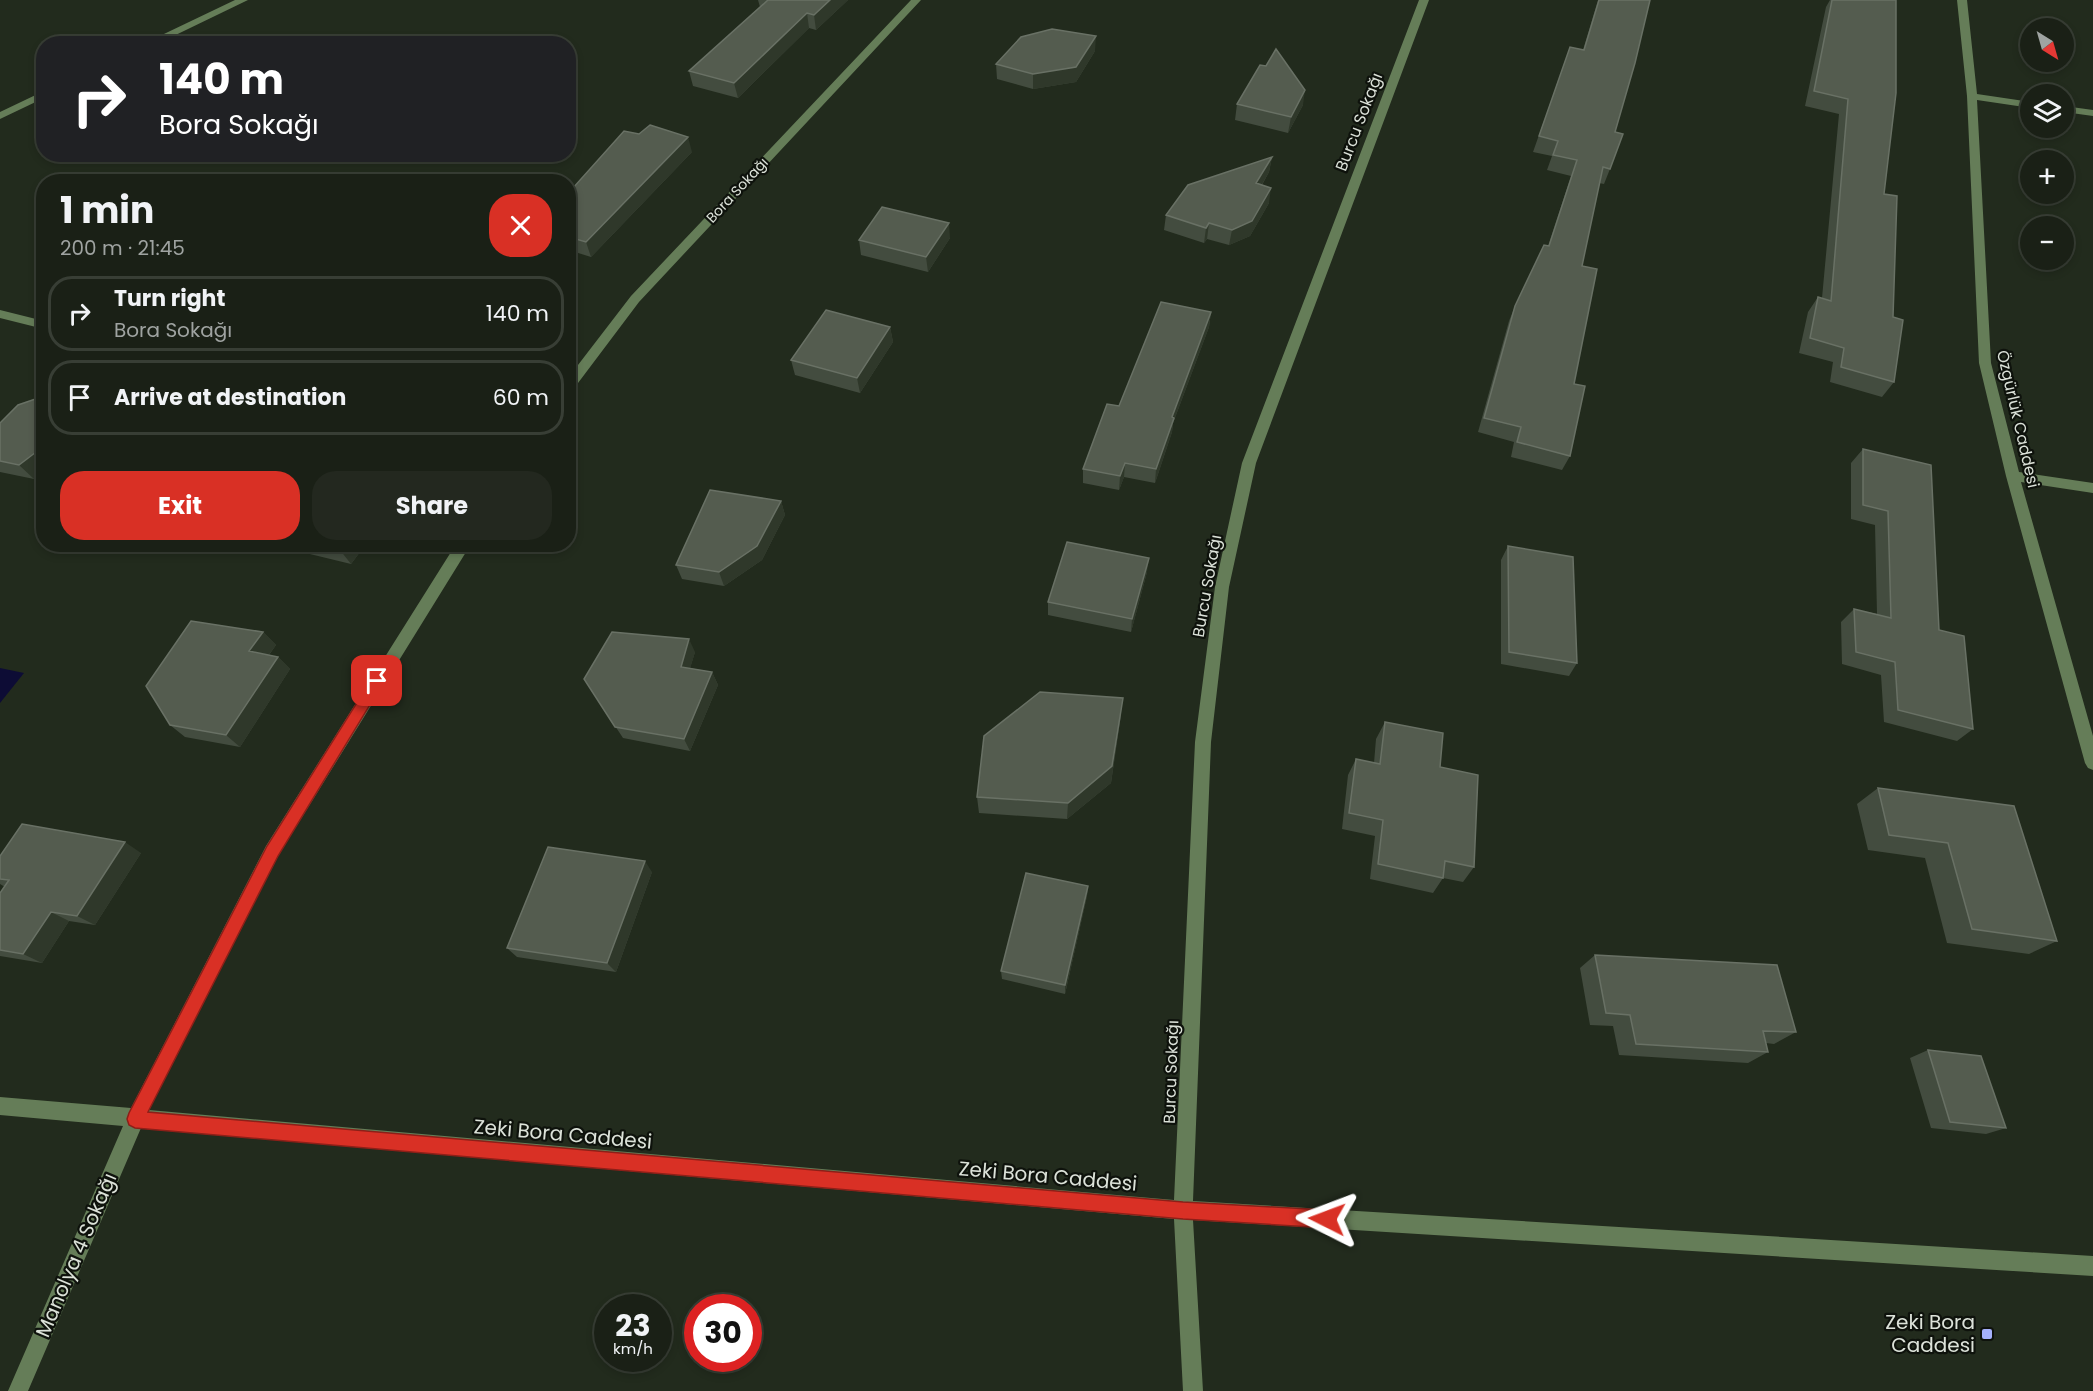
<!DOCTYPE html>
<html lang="en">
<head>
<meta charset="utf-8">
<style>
  body { margin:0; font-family:Poppins,sans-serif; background:#23281f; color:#f1f3f6; height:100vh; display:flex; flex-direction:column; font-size:22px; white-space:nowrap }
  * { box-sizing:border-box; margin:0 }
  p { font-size:20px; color:#9fa3a1 }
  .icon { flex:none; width:33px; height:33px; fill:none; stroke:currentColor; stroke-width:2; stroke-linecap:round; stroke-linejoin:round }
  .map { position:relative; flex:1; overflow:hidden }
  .sheet { position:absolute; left:36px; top:174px; width:540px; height:378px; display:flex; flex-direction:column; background:#1a2016; border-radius:24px; box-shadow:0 3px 9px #0003,0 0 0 2px #383e35 }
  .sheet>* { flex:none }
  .hud { position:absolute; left:36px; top:36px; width:540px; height:126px; border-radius:24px; box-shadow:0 3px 9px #0003,0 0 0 2px #383e35; background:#202124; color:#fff; overflow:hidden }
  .needle { width:39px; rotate:143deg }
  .tools { position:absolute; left:2020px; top:18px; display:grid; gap:12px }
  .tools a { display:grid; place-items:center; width:54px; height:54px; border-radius:50%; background:#1a2016; box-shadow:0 3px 9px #0003,0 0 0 2px #383e35; font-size:30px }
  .speed { position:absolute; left:594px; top:1294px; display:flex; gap:12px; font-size:30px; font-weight:700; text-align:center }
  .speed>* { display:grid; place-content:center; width:78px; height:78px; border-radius:50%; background:#1a2016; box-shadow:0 3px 9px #0003,0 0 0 2px #383e35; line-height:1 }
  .speed small { font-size:15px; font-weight:400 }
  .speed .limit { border:9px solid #d22; background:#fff; color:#111 }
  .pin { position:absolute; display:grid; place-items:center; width:51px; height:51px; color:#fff; margin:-26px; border-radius:12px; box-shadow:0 3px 9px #0006 }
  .me { position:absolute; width:66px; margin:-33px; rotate:273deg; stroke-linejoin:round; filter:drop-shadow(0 0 4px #0008) }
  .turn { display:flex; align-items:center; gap:21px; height:126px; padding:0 24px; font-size:27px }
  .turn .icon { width:78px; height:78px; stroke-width:2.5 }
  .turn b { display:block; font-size:42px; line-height:51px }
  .round { display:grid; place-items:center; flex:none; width:63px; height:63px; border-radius:24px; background:#23281f }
  .summary { display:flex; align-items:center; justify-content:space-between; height:102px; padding:0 24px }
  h1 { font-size:36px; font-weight:700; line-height:45px }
  .cta { display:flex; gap:12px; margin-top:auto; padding:12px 24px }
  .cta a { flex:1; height:69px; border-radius:24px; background:#d93025; color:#fff; font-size:24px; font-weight:700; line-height:69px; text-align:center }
  .cta a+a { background:#23281f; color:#f1f3f6 }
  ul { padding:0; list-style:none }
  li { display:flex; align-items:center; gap:18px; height:75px; margin:0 12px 9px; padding:0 12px; border:3px solid #383e35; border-radius:24px }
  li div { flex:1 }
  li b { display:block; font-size:22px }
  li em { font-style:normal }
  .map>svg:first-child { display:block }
  .water { fill:#0d0c35 }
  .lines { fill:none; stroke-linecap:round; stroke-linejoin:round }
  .minor { fill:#657d58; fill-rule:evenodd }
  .wall { fill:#434c3f }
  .shaded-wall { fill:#2f382a }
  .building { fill:#545c4f; stroke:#697165; stroke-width:1.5 }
  .route { fill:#d93025; stroke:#8d1f18; stroke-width:1.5 }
  .poi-dot { fill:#a5b1fc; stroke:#0e120c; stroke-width:2 }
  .labels { text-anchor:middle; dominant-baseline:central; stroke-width:4.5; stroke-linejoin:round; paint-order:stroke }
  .far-street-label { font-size:14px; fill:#dce2d9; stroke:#0e120c }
  .street-label { font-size:16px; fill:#dce2d9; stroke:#0e120c }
  .near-street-label { font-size:20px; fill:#dce2d9; stroke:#0e120c }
  .near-poi-label { font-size:20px; fill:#dce2d9; stroke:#0e120c; text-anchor:end }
</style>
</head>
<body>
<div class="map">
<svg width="2093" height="1391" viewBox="0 0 2093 1391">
  <rect width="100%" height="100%" fill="#222b1d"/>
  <path class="water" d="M0 668 24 673 0 703Z"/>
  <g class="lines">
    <path class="minor" d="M235 0H248L157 44H143Z
      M911 0H921L639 302 572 391 568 392V378L631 296Z
      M1419 0H1429L1256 463 1229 587 1211 742 1193 1201 2093 1256V1276L1193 1220 1203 1391H1183L1174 1219 141 1128 28 1391H8L123 1126 0 1115V1097L131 1108 266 846 456 544H471L278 856 149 1110 1174 1200 1195 742 1215 587 1242 463Z
      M1957 0H1967L1977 94 2031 102V108L1977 100 1991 363 2019 472 2093 483V493L2021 482 2093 736V770L2088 768 2085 763 2006 476 1979 363 1967 96Z
      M44 91V98L0 119V112Z
      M2064 106 2093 110V116L2064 112Z
      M0 310 44 321V329L0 318Z"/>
  </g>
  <path class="wall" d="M758 0H848L816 30 809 28 738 98 693 86 689 71 760 7Z
    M1598 0H1650L1615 132 1610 169 1604 184 1599 183 1582 266 1570 456 1562 470 1511 457 1514 442 1478 432 1509 321 1515 306 1548 246 1571 176 1547 170 1552 156 1533 152 1570 47 1583 50Z
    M1830 0H1896L1884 194 1893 317 1894 382 1882 397 1830 382 1833 362 1799 353 1808 312 1818 297 1822 298 1839 114 1805 106 1826 7Z
    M1095 51 1076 82 1033 89 997 79 996 64Z
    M1266 66 1303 105 1288 133 1235 120 1237 104Z
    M692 152 591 257 575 252 568 259V188H573Z
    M1272 157 1269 172 1262 185 1269 203 1250 236 1229 245 1207 239 1204 243 1164 230 1166 215Z
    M950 238 928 272 861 255 859 240Z
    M1211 312 1209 327 1173 423 1172 432 1155 483 1124 477 1119 490 1083 483V469L1119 406Z
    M890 327 893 342 860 393 795 375 791 360Z
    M44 396V471L34 479 0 472V423Z
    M1863 449 1939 630 1973 729 1957 741 1884 722 1881 675 1842 664 1841 622 1854 609 1877 614 1875 525 1851 519V463Z
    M781 501 785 515 762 560 724 586 682 579 676 565Z
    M279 544H366L351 564 281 547Z
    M1508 546 1577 663 1569 676 1501 664V560Z
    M1147 572 1131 632 1048 615V602Z
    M263 632 276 645 269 655 278 657 290 669 240 747 185 737 170 725Z
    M695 652 690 668 712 672 718 685 690 751 623 738 584 679Z
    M1121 715 1111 783 1067 819 979 813 977 797Z
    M1385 722 1440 767 1474 867 1463 882 1443 878 1433 893 1370 879 1375 836 1342 829 1348 775 1356 759 1374 763 1376 739Z
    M1878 788 2014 806 2057 941 2029 954 1947 943 1925 858 1868 850 1857 804Z
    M141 853 95 925 69 921 42 963 0 956V893L5 887 0 884V856Z
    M652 872 616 972 517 957 507 948Z
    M1088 886 1087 896 1065 994 1002 979 1001 971Z
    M1595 955 1796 1032 1774 1044 1766 1043 1768 1052 1748 1063 1619 1055 1613 1026 1590 1025 1580 968Z
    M1928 1050 2006 1128 1986 1134 1931 1128 1910 1058Z"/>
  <path class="shaded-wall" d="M830 0H848L816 30 814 15Z
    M807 13 809 28 738 98 734 83Z
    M1096 36 1095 51 1076 82 1033 89V74Z
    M1305 90 1303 105 1288 133 1291 117Z
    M688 137 692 152 591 257 586 242Z
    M1272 157 1269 172 1254 198 1256 183Z
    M1271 188 1269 203 1250 236 1229 245 1232 230Z
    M949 223 950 238 928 272 926 257Z
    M1209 223 1207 239 1204 243 1206 228Z
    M569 237 575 252 568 259V238Z
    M1211 312 1209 327 1173 423 1172 432 1155 483 1156 469 1172 417Z
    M890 327 893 342 860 393 857 378Z
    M44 446V471L34 479 19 465Z
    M1125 463 1124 477 1119 490 1120 476Z
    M781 501 785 515 762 560 724 586 719 572Z
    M345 544H366L351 564 340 550Z
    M1149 558 1147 572 1131 632 1132 619Z
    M263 632 276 645 262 664 249 651Z
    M689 639 695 652 687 679 681 667Z
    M278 657 290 669 240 747 226 735Z
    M712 672 718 685 690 751 684 739Z
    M1123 698 1111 783 1067 819 1068 803Z
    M125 842 141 853 95 925 77 916Z
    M645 861 652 872 616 972 607 963Z
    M1088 886 1087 896 1065 994V985Z
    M51 912 69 921 42 963 23 954Z"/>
  <path class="building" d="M768 0H830L814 15 807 13 734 83 689 71Z
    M1599 0H1650L1635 63 1615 132 1623 134 1610 169 1603 167 1582 266 1597 269 1574 384 1585 386 1570 456 1517 442 1521 427 1484 418 1515 306 1544 245 1549 246 1577 160 1553 155 1558 141 1539 136 1570 47 1584 50Z
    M1832 0H1896V93L1884 194 1897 196 1893 317 1903 320 1894 382 1841 367 1844 348 1810 338 1818 297 1831 301 1848 99 1814 91Z
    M1052 29 1096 36 1076 67 1033 74 996 64 1021 37Z
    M1276 49 1305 90 1291 117 1237 104 1260 65 1266 66Z
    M650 125 688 137 586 242 569 237 568 238V188L570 187 573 188 624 131 639 134Z
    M1272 157 1256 183 1271 188 1252 221 1232 230 1209 223 1206 228 1166 215 1188 185Z
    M882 207 949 223 926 257 859 240Z
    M1161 302 1211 312 1172 417 1174 418 1156 469 1125 463 1120 476 1083 469 1107 404 1119 406Z
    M826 310 890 327 857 378 791 360Z
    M44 396V446L19 465 0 461V423L18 405Z
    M1863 449 1931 465 1939 630 1964 636 1973 729 1898 710 1895 662 1856 652 1854 609 1891 618 1888 511 1863 505Z
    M710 490 781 501 757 546 719 572 676 565Z
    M1067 542 1149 558 1132 619 1048 602Z
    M316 544H345L340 550Z
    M1508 546 1573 557 1577 663 1509 652Z
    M191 621 263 632 249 651 278 657 226 735 170 725 146 686Z
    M612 632 689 639 681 667 712 672 684 739 615 727 584 679Z
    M1040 692 1123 698 1112 766 1068 803 977 797 984 736Z
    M1385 722 1443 733 1440 767 1478 775 1474 867 1445 861 1443 878 1378 864 1383 820 1349 813 1356 759 1380 764Z
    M1878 788 2014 806 2057 941 1972 929 1948 843 1889 835Z
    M22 824 125 842 77 916 51 912 23 954 0 950V893L9 880 0 879V856Z
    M548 847 645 861 607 963 507 948Z
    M1026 873 1088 886 1065 985 1001 971Z
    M1595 955 1777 965 1796 1032 1763 1031 1768 1052 1636 1044 1630 1015 1606 1013Z
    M1928 1050 1981 1056 2006 1128 1950 1122Z"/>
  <path class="route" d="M377 675 382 677 384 681 382 685 278 856 148 1112 1183 1202 1327 1210 1333 1213 1336 1219 1333 1225 1327 1228 1183 1219 135 1128 129 1125 127 1119 129 1113 267 846 373 677Z"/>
  <rect class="poi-dot" x="1981" y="1328" width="12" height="12" rx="3"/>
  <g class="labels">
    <g class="far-street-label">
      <text transform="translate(737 190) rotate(-47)">Bora Sokağı</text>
    </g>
    <g class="street-label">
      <text transform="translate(1359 122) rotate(-69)">Burcu Sokağı</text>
      <text transform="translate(2018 419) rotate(77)">Özgürlük Caddesi</text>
      <text transform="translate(1207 586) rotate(-80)">Burcu Sokağı</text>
      <text transform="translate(1171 1072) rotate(-88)">Burcu Sokağı</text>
    </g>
    <g class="near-street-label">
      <text transform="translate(563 1134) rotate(5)">Zeki Bora Caddesi</text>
      <text transform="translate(1048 1176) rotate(5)">Zeki Bora Caddesi</text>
      <text transform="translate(76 1255) rotate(-67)">Manolya 4 Sokağı</text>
    </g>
    <g class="near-poi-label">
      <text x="1975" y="1322">Zeki Bora<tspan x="1975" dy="23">Caddesi</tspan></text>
    </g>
  </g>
</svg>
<div class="tools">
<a><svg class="needle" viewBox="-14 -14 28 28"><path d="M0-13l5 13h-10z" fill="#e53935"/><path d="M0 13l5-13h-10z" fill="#9fa3a1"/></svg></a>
<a><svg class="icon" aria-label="layers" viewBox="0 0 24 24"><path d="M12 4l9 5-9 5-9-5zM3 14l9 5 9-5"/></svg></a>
<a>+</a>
<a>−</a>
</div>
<div class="speed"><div>23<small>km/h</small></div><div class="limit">30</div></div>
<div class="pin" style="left:377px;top:681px;background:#d93025"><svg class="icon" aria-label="arrive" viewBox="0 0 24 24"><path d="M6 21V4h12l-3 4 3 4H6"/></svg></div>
<svg class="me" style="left:1327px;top:1219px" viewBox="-20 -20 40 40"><path d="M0-17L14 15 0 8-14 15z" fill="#d93025" stroke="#fff" stroke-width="4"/></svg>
<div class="hud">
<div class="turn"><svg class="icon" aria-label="right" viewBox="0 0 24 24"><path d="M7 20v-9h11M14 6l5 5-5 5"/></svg><div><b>140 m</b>Bora Sokağı</div></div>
</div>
<section class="sheet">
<div class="summary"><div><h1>1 min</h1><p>200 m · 21:45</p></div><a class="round" style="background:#d93025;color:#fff"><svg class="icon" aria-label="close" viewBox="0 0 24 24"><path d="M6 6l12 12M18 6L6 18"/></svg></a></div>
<ul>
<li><svg class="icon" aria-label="right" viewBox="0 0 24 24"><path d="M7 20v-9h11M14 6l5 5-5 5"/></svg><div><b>Turn right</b><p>Bora Sokağı</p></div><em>140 m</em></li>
<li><svg class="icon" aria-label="arrive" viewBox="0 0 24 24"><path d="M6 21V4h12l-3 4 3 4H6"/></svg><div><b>Arrive at destination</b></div><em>60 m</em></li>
</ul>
<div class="cta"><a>Exit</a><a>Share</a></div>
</section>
</div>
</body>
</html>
